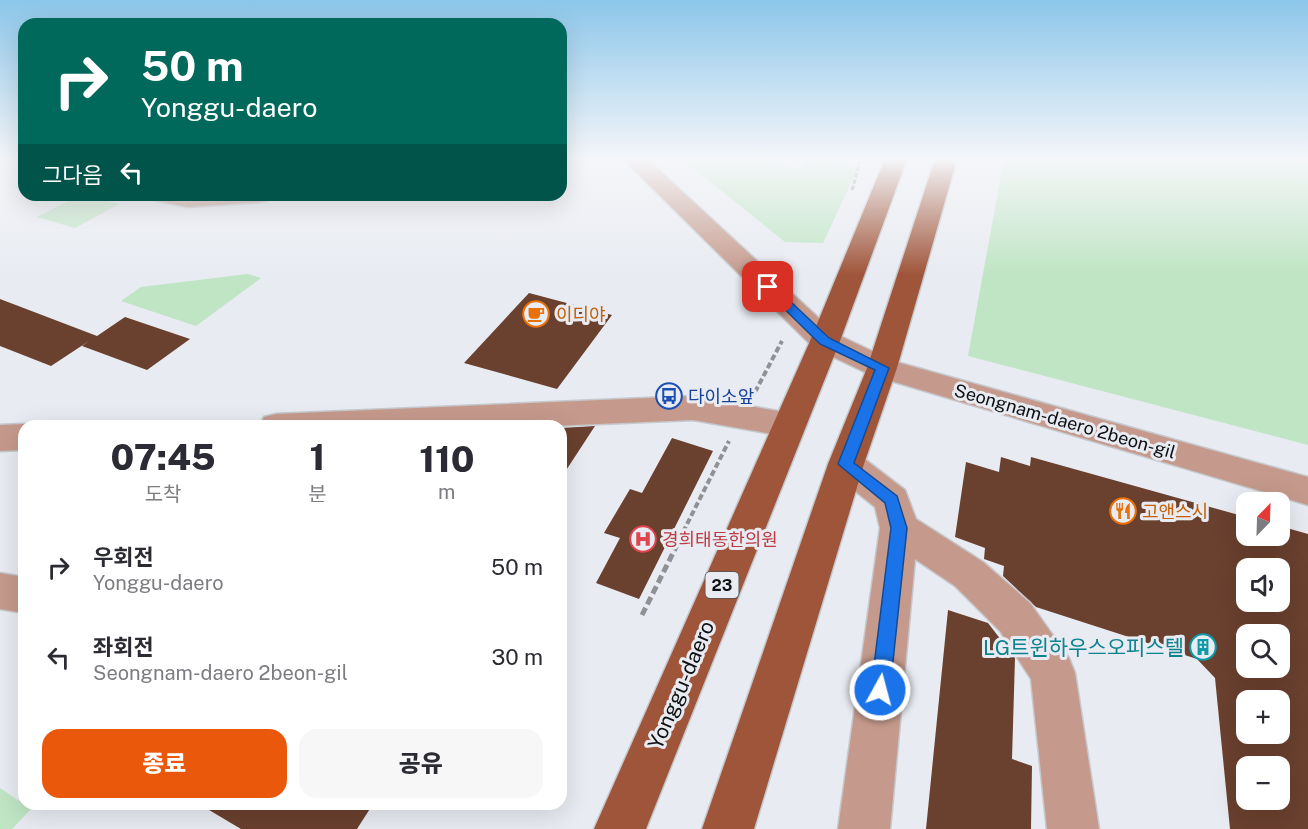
<!DOCTYPE html>
<html lang="ko">
<head>
<meta charset="utf-8">
<style>
  body { margin:0; font-family:"Public Sans","Noto Sans KR",sans-serif; background:#f7f7f7; color:#2b2b33; height:100vh; display:flex; flex-direction:column; font-size:22px; white-space:nowrap }
  * { box-sizing:border-box; margin:0 }
  p { font-size:20px; color:#7c7c81 }
  .icon { flex:none; width:33px; height:33px; fill:none; stroke:currentColor; stroke-width:2; stroke-linecap:round; stroke-linejoin:round }
  .map { position:relative; flex:1; overflow:hidden }
  .side { position:absolute; left:18px; top:420px; width:549px; height:390px; display:flex; flex-direction:column; background:#fff; border-radius:18px; box-shadow:0 6px 24px #0002 }
  .side>* { flex:none }
  .banner { position:absolute; left:18px; top:18px; width:549px; height:183px; border-radius:18px; box-shadow:0 6px 24px #0002; background:#00695c; color:#fff; overflow:hidden }
  .needle { width:39px; rotate:23deg }
  .tools { position:absolute; left:1236px; top:492px; display:grid; gap:12px }
  .tools a { display:grid; place-items:center; width:54px; height:54px; border-radius:12px; background:#fff; box-shadow:0 6px 24px #0002; font-size:30px }
  .pin { position:absolute; display:grid; place-items:center; width:51px; height:51px; color:#fff; margin:-26px; border-radius:12px; box-shadow:0 3px 9px #0006 }
  .me { position:absolute; width:66px; margin:-33px; rotate:7deg; stroke-linejoin:round; filter:drop-shadow(0 0 4px #0008) }
  .turn { display:flex; align-items:center; gap:21px; height:126px; padding:0 24px; font-size:27px }
  .turn .icon { width:78px; height:78px; stroke-width:2.5 }
  .turn b { display:block; font-size:42px; line-height:51px }
  .then { display:flex; align-items:center; height:57px; padding:0 24px; background:#0003; gap:12px; font-size:22px }
  .eta { display:flex; justify-content:space-evenly; align-items:center; height:102px; text-align:center }
  .eta b { font-size:36px; font-weight:800; line-height:42px }
  .button { display:flex; gap:12px; margin-top:auto; padding:12px 24px }
  .button a { flex:1; height:69px; border-radius:18px; background:#ea580c; color:#fff; font-size:24px; font-weight:800; line-height:69px; text-align:center }
  .button a+a { background:#f7f7f7; color:#2b2b33 }
  ul { padding:0; list-style:none }
  li { display:flex; align-items:center; gap:18px; height:90px; padding:0 24px }
  li div { flex:1 }
  li b { display:block; font-size:22px }
  li em { font-style:normal }
  .map>svg:first-child { display:block }
  .green { fill:#bfe5c4 }
  .building { fill:#6a402f; fill-rule:evenodd }
  .lines { fill:none; stroke-linecap:round; stroke-linejoin:round }
  .minor-casing { stroke:#c5c8cd; stroke-width:3 }
  .major-casing { stroke:#c5c8cd; stroke-width:3 }
  .path-far2 { stroke:#8f9195; stroke-width:3; stroke-dasharray:4.5 2; stroke-linecap:butt }
  .path-far1 { stroke:#8f9195; stroke-width:4; stroke-dasharray:6 3; stroke-linecap:butt }
  .path { stroke:#8f9195; stroke-width:5; stroke-dasharray:8 4; stroke-linecap:butt }
  .minor { fill:#c59a8c; fill-rule:evenodd }
  .major { fill:#9f553a; fill-rule:evenodd }
  .route { fill:#1a73e8; stroke:#114b97; stroke-width:1.5 }
  .labels { text-anchor:middle; dominant-baseline:central; stroke-width:6; stroke-linejoin:round; paint-order:stroke }
  .shield { fill:#e8ebf1; stroke:#505255; stroke-width:1.5 }
  .shield-label { font-size:16px; font-weight:bold; fill:#0f1012 }
  .food-label { font-size:18px; fill:#c56008; stroke:#e8ebf1; text-anchor:start }
  .transit-label { font-size:18px; fill:#164399; stroke:#e8ebf1; text-anchor:start }
  .street-label { font-size:18px; fill:#0f1012; stroke:#e8ebf1 }
  .health-label { font-size:18px; fill:#be3a42; stroke:#e8ebf1; text-anchor:start }
  .near-culture-label { font-size:21px; fill:#0d838f; stroke:#e8ebf1; text-anchor:end }
  .near-street-label { font-size:21px; fill:#0f1012; stroke:#e8ebf1 }
</style>
</head>
<body>
<div class="map">
<svg width="1308" height="829" viewBox="0 0 1308 829">
  <rect width="100%" height="100%" fill="#e8ebf1"/>
  <path class="green" d="M682 159H748L801 169 809 159 858 168 823 243 785 242Z
    M1004 159H1308V445L968 356Z
    M80 195 119 204 75 228 37 217Z
    M248 274 261 278 196 326 121 301 141 287Z
    M0 788 31 809 12 829H0Z"/>
  <path class="building" d="M529 293 612 315 557 389 464 363Z
    M0 299 97 336 125 317 190 339 147 370 82 346 89 341 51 366 0 346Z
    M595 426 561 478V428Z
    M672 438 713 451 639 599 596 583 620 538 604 533 630 489 642 493Z
    M1001 457 1030 466 1031 457 1246 517V536H1280V526L1308 534V829H1230L1215 678 1197 659 1036 607 1003 576 1004 566 984 559 985 548 955 537 966 462 999 472ZM1246 568H1280V602H1246ZM1246 634H1280V668H1246ZM1246 700H1280V734H1246ZM1246 766H1280V800H1246Z
    M948 610 988 623 1015 658 1012 759 1032 766 1031 829H926Z
    M199 804H373L357 829H241Z"/>
  <g class="lines">
    <g class="minor-casing">
      <path id="minor" d="M623 159H647L836 334 893 361 1308 477V505L871 375 814 348Z
        M150 195H273L269 200 261 202 188 207 154 200Z
        M693 396 789 413 801 416 806 425 801 434 789 437 693 420 551 426H259L264 417 276 414Z
        M24 424 29 426H24V450L0 451V425Z
        M846 451 858 454 905 490 916 519 983 562 1030 603 1069 658 1075 673 1099 829H1047L1031 679 1000 631 955 586 915 559 890 829H838L880 528 875 507 834 474 828 464 834 454Z
        M0 573 24 577V613L0 609Z"/>
    </g>
    <g class="major-casing">
      <path id="major" d="M885 159H907L840 341 646 829H594L810 341Z
        M935 159H957L897 368 864 464 754 829H702L828 464 867 368Z"/>
    </g>
    <path class="path-far2" d="M852 190 861 159"/>
    <path class="path-far1" d="M755 392 782 341
      M679 540 729 441"/>
    <path class="path" d="M642 615 680 539"/>
    <use href="#minor" class="minor"/>
    <use href="#major" class="major"/>
  </g>
  <linearGradient id="sky" x2="0" y2="1"><stop stop-color="#8cc6ea"/><stop offset="0.58" stop-color="#f5f6f9"/><stop offset="1" stop-color="#f5f6f9" stop-opacity="0"/></linearGradient>
  <rect width="1308" height="275" fill="url(#sky)"/>
  <path class="route" d="M764 284H772L829 338 889 368 854 463 897 496 907 528 890 690 887 697 880 699 874 697 871 690 891 528 885 503 838 464 875 370 820 344 764 289Z"/>
  <defs>
    <g id="cafe-ring" transform="scale(1.35)"><circle r="9.5" fill="#e8ebf1" stroke="#e8710a" stroke-width="1.5"/><path d="M-5.5-4.5H6V0H3Q3 3.5 0 3.5H-2.5Q-5.5 3.5-5.5 0ZM3-3.2v2h1.7v-2ZM-6 4.5H4V6H-6Z" fill="#e8710a"/></g>
    <g id="bus-ring" transform="scale(1.35)"><circle r="9.5" fill="#e8ebf1" stroke="#1a4fb4" stroke-width="1.5"/><path d="M-5-6H5V4H4V6H2V4H-2V6H-4V4H-5ZM-3.5-4V0h7V-4ZM-3.5 1.2v1.5H-2V1.2ZM2 1.2v1.5H3.5V1.2Z" fill="#1a4fb4"/></g>
    <g id="restaurant-ring" transform="scale(1.35)"><circle r="9.5" fill="#e8ebf1" stroke="#e8710a" stroke-width="1.5"/><path d="M-5-6h1v4h1v-4h1v4h1v-4h1v5L-1.5 .5V6h-2V.5L-5-1ZM5-6V6H3V1.5H1.5Q1.5-4 5-6Z" fill="#e8710a"/></g>
    <g id="hospital-ring" transform="scale(1.35)"><circle r="9.5" fill="#e8ebf1" stroke="#e0444e" stroke-width="1.5"/><path d="M-5-5h3v3.5h4V-5h3V5h-3V1.5h-4V5h-3Z" fill="#e0444e"/></g>
    <g id="building-ring" transform="scale(1.35)"><circle r="9.5" fill="#e8ebf1" stroke="#0f9aa8" stroke-width="1.5"/><path d="M-4-6H4V6H1V3H-1V6H-4ZM-2.5-4.3h1.7v1.8h-1.7ZM.8-4.3h1.7v1.8H.8ZM-2.5-1h1.7V.8h-1.7ZM.8-1h1.7V.8H.8Z" fill="#0f9aa8"/></g>
  </defs>
  <g fill-rule="evenodd">
    <use href="#cafe-ring" x="536" y="314"/>
    <use href="#bus-ring" x="669" y="396"/>
    <use href="#restaurant-ring" x="1123" y="511"/>
    <use href="#hospital-ring" x="643" y="539"/>
    <use href="#building-ring" x="1203" y="647"/>
  </g>
  <g class="labels">
    <rect class="shield" x="705.5" y="572" width="33" height="26" rx="4.5"/>
    <g class="shield-label">
      <text x="722" y="585">23</text>
    </g>
    <g class="food-label">
      <text x="556" y="314">이디야</text>
      <text x="1142" y="511">고앤스시</text>
    </g>
    <g class="transit-label">
      <text x="688" y="396">다이소앞</text>
    </g>
    <g class="street-label">
      <text transform="translate(1065 421) rotate(16)">Seongnam-daero 2beon-gil</text>
    </g>
    <g class="health-label">
      <text x="662" y="539">경희태동한의원</text>
    </g>
    <g class="near-culture-label">
      <text x="1184" y="647">LG트윈하우스오피스텔</text>
    </g>
    <g class="near-street-label">
      <text transform="translate(681 685) rotate(-67)">Yonggu-daero</text>
    </g>
  </g>
</svg>
<div class="tools">
<a><svg class="needle" viewBox="-14 -14 28 28"><path d="M0-13l5 13h-10z" fill="#e53935"/><path d="M0 13l5-13h-10z" fill="#7c7c81"/></svg></a>
<a><svg class="icon" aria-label="sound" viewBox="0 0 24 24"><path d="M4 9h4l5-4v14l-5-4H4zM17 9q2 3 0 6"/></svg></a>
<a><svg class="icon" aria-label="search" viewBox="0 0 24 24"><circle cx="10" cy="10" r="6"/><path d="M15 15l6 6"/></svg></a>
<a>+</a>
<a>−</a>
</div>
<div class="pin" style="left:768px;top:287px;background:#d93025"><svg class="icon" aria-label="arrive" viewBox="0 0 24 24"><path d="M6 21V4h12l-3 4 3 4H6"/></svg></div>
<svg class="me" style="left:880px;top:690px" viewBox="-20 -20 40 40"><circle r="17" fill="#1a73e8" stroke="#fff" stroke-width="3"/><path d="M0-11L8 9 0 5-8 9z" fill="#fff"/></svg>
<div class="banner">
<div class="turn"><svg class="icon" aria-label="right" viewBox="0 0 24 24"><path d="M7 20v-9h11M14 6l5 5-5 5"/></svg><div><b>50 m</b>Yonggu-daero</div></div>
<div class="then">그다음<svg class="icon" aria-label="left" viewBox="0 0 24 24"><path d="M17 20v-9H6M10 6l-5 5 5 5"/></svg></div>
</div>
<section class="side">
<div class="eta">
<div><b>07:45</b><p>도착</p></div>
<div><b>1</b><p>분</p></div>
<div><b>110</b><p>m</p></div>
</div>
<ul>
<li><svg class="icon" aria-label="right" viewBox="0 0 24 24"><path d="M7 20v-9h11M14 6l5 5-5 5"/></svg><div><b>우회전</b><p>Yonggu-daero</p></div><em>50 m</em></li>
<li><svg class="icon" aria-label="left" viewBox="0 0 24 24"><path d="M17 20v-9H6M10 6l-5 5 5 5"/></svg><div><b>좌회전</b><p>Seongnam-daero 2beon-gil</p></div><em>30 m</em></li>
</ul>
<div class="button"><a>종료</a><a>공유</a></div>
</section>
</div>
</body>
</html>
